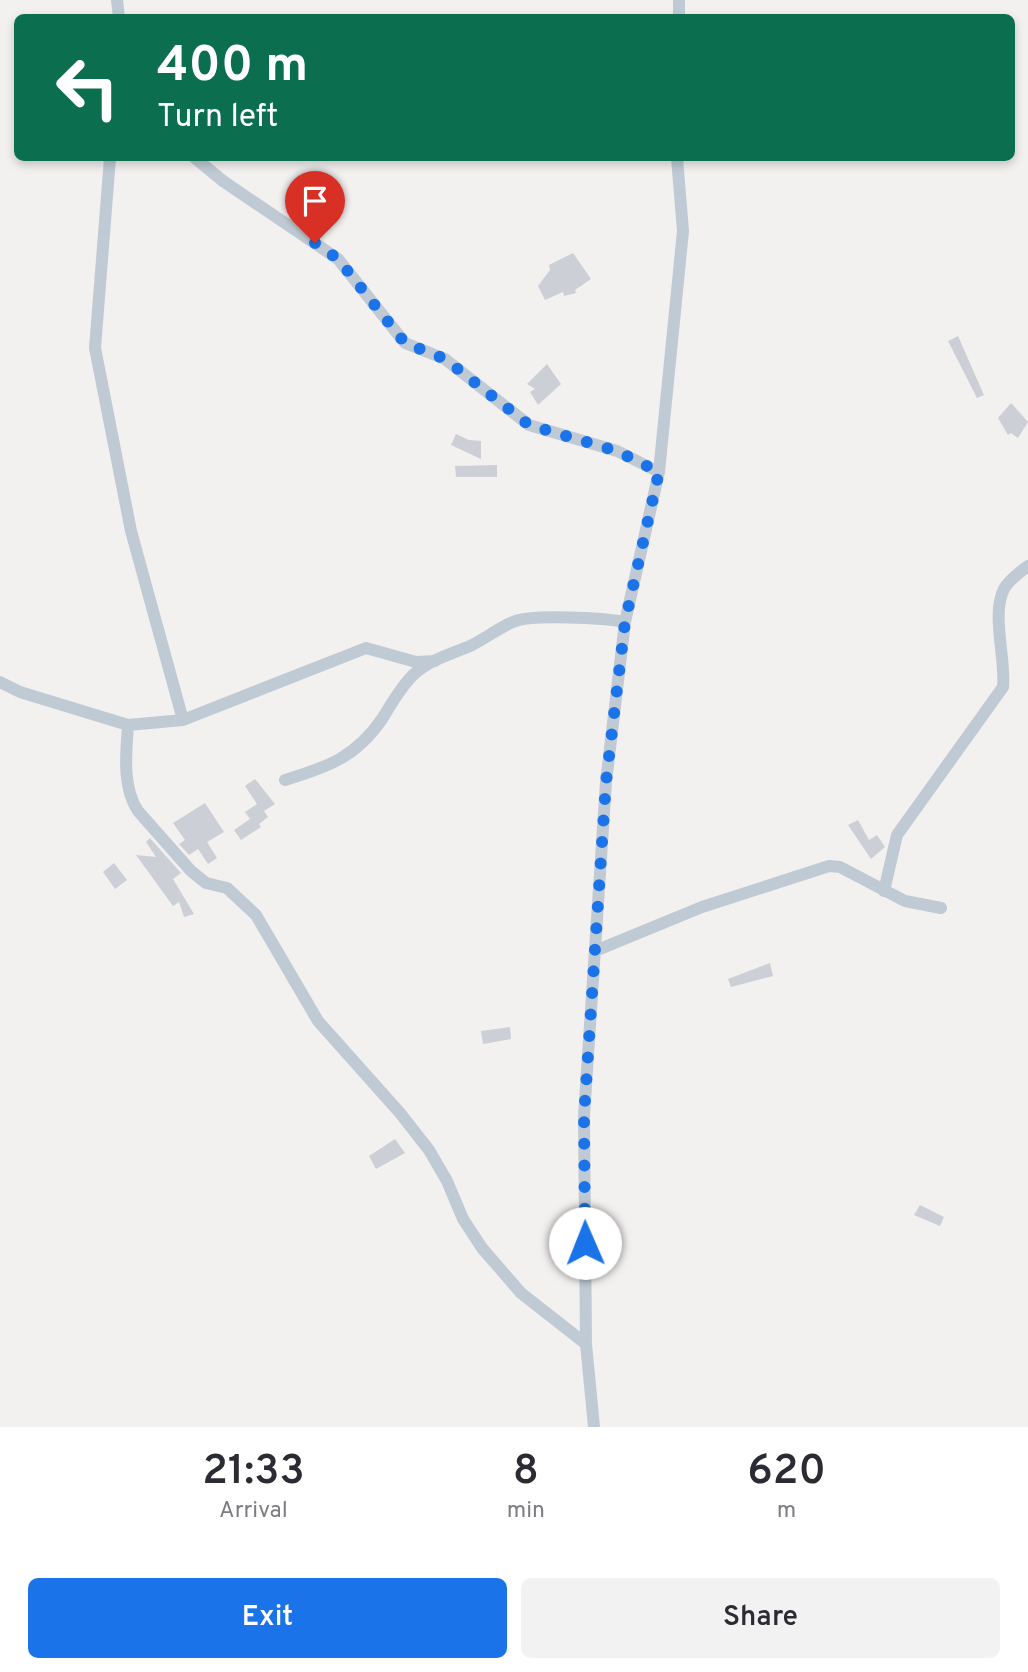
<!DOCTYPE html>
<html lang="en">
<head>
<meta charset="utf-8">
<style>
  body { margin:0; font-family:Overpass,sans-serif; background:#f2f2f3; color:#2b2b33; height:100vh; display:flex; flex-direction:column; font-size:26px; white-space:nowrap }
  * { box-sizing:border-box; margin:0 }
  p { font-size:23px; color:#7c7c81 }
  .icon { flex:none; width:38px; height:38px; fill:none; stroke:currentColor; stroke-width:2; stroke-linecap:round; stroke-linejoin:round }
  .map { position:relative; height:1427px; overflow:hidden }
  .sheet { display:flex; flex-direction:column; background:#fff; flex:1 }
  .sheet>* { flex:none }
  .guide { position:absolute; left:14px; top:14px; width:1001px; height:147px; border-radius:10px; box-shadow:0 4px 10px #0003; background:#0b6e4f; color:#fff; overflow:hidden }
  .pin { position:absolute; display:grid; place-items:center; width:60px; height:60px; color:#fff; margin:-72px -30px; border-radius:50% 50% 50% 0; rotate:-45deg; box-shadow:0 0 7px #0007 }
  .pin .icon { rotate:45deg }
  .me { position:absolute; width:77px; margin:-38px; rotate:359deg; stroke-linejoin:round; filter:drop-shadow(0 0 5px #0008) }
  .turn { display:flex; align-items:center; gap:24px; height:147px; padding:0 28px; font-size:32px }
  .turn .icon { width:91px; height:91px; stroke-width:2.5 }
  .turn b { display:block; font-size:49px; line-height:60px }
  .eta { display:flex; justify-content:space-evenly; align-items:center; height:119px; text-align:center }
  .eta b { font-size:42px; font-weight:600; line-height:49px }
  .action { display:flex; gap:14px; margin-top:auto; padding:14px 28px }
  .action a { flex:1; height:80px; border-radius:10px; background:#1a73e8; color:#fff; font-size:28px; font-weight:600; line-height:80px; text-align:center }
  .action a+a { background:#f2f2f3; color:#2b2b33 }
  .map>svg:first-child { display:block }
  .building { fill:#cccfd6 }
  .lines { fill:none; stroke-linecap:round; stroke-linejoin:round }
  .minor { stroke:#c0cad4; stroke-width:12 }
  .route { stroke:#1a73e8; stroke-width:12; stroke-dasharray:0 21.6 }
</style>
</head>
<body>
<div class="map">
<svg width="1028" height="1427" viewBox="0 0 1028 1427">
  <rect width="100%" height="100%" fill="#f3f0f0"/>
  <path class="building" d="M573 253 591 279 575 290 576 293 564 296 563 292 545 300 538 286 550 270 549 265Z
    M958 336 984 395 977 398 948 341Z
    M547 364 561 384 538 405 530 392 535 389 527 384Z
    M1011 403 1028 422 1018 438 1011 433 1008 435 998 418Z
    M456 434 469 440 481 441V459L451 445Z
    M497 465V477H456L455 466Z
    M255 779 275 804 264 811 268 817 259 824 261 827 241 840 234 830 250 819 245 812 257 804 245 786Z
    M205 803 224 832 207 842 217 858 208 864 198 849 189 855 179 844 185 840 173 823Z
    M858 820 869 840 877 835 885 847 871 859 848 825Z
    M150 838 181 873 173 879 194 914 184 917 179 902 173 906 136 855 156 857 146 842Z
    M114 863 127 880 115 889 103 872Z
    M770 963 773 976 731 987 728 979Z
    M510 1027 511 1039 483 1044 481 1031Z
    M395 1139 405 1153 376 1169 369 1156Z
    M920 1205 944 1217 940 1226 914 1215Z"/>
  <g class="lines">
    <path class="minor" d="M117 0 119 18
      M679 18V0
      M110 158 95 348 131 531 183 720
      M195 158 223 181 338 259 405 343 445 359 529 425 617 451 659 472
      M0 682 20 692 128 725 183 720 366 648 416 662 435 661
      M128 725C126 753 122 787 138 811L191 871 206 883 227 888 256 915 318 1021 400 1113 429 1150 447 1181 463 1219 482 1248 521 1293 586 1344
      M285 780C328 767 356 757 382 719 392 703 400 688 413 675 429 660 451 654 470 646 485 639 498 628 513 622 531 614 604 618 625 622
      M884 891 897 835 1003 687C1006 659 991 614 1004 589 1009 580 1020 572 1028 566
      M595 951 702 907 829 866 840 867 905 901 941 908
      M594 1427 586 1344 584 1116 606 782 625 622 659 472 683 231 677 158"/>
  </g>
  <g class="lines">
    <path class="route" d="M315 243 338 259 405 343 445 359 529 425 617 451 659 472 625 622 606 782 584 1116 585 1243"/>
  </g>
</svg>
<div class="pin" style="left:315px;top:243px;background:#d93025"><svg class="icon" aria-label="arrive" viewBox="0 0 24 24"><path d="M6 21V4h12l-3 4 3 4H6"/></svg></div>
<svg class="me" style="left:585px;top:1243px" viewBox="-20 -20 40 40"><circle r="19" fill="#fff"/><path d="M0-13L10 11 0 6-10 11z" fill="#1a73e8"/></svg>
<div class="guide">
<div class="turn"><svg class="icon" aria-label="left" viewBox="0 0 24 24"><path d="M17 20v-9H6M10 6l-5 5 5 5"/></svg><div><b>400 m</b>Turn left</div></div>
</div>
</div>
<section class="sheet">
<div class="eta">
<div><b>21:33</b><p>Arrival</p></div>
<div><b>8</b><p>min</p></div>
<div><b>620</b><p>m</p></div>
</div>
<div class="action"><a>Exit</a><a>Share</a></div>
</section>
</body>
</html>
